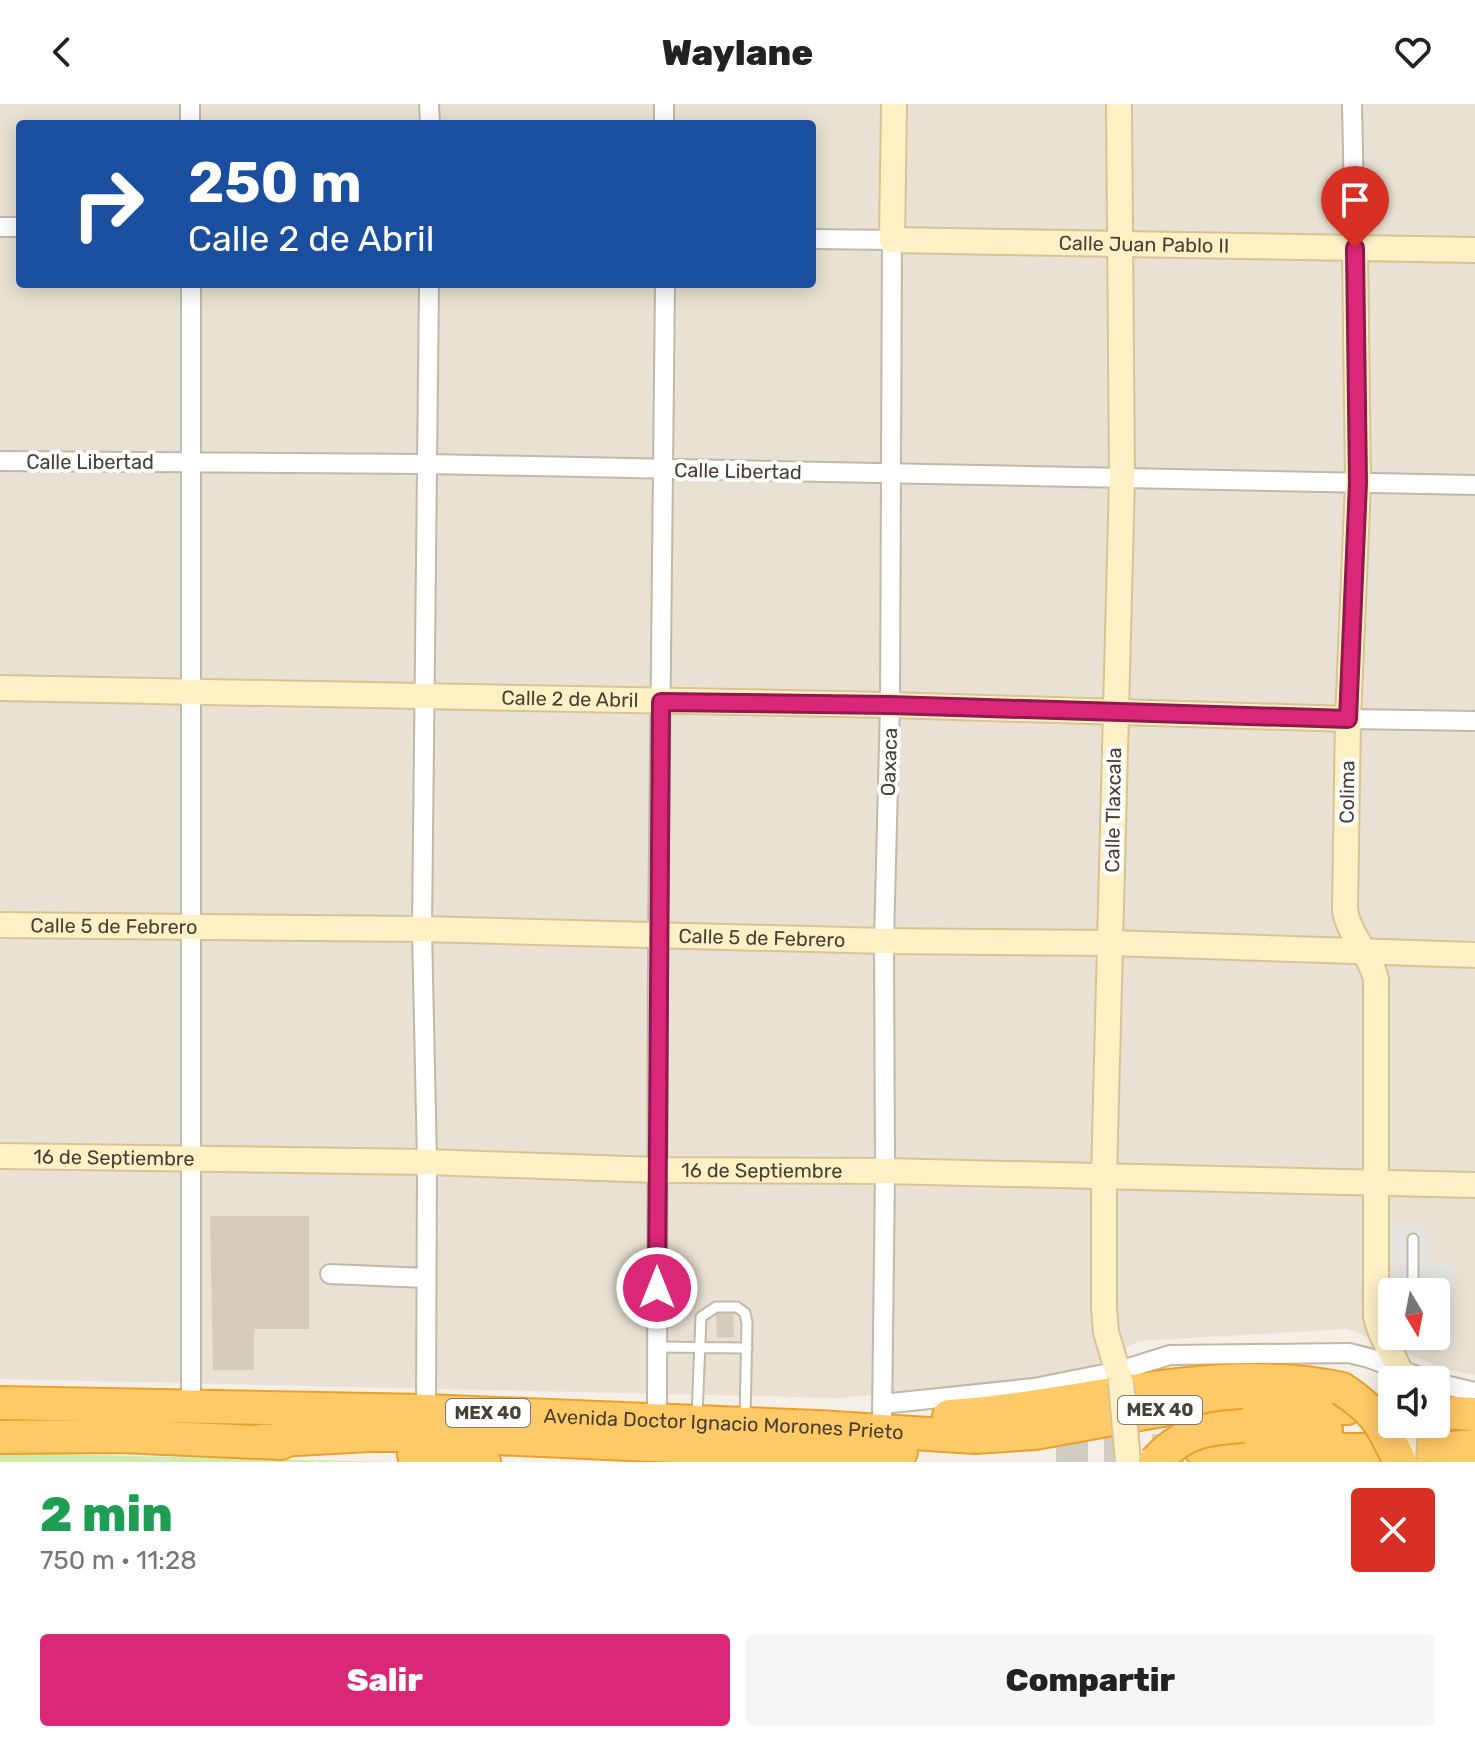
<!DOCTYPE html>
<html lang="es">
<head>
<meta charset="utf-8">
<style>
  body { margin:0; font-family:Rubik,sans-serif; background:#f6f6f6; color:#222; height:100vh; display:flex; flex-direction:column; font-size:30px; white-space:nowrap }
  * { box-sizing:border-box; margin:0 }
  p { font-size:26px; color:#767676 }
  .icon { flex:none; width:44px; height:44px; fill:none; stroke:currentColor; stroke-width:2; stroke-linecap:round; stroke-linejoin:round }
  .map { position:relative; height:1358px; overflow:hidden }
  .sheet { display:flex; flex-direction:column; background:#fff; flex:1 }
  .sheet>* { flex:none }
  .hud { position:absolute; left:16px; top:16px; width:800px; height:168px; border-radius:8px; box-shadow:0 4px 20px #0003; background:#1a4fa0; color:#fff; overflow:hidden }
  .needle { width:52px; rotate:170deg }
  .fabs { position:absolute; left:1378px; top:1174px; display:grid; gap:16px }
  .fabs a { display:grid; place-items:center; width:72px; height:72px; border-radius:8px; background:#fff; box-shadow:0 4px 20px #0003; font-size:40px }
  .pin { position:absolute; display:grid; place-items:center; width:68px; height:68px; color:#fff; margin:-82px -34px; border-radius:50% 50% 50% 0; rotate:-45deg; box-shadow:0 0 8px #0007 }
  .pin .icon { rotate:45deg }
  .me { position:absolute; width:88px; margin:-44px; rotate:0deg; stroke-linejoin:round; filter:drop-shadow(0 0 6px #0008) }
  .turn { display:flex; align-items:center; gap:28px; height:168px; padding:0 40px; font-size:36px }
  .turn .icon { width:104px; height:104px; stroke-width:2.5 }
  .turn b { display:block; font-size:56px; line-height:68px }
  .round { display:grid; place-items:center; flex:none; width:84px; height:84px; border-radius:8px; background:#f6f6f6 }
  .head { display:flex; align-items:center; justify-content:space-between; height:136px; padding:0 40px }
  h1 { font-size:48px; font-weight:800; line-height:60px; color:#1e9e55 }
  .action { display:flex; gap:16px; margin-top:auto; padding:16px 40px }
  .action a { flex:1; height:92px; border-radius:8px; background:#db2777; color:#fff; font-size:32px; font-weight:800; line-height:92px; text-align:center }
  .action a+a { background:#f6f6f6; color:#222 }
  header { display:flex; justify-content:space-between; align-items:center; height:104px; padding:0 40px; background:#fff; font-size:36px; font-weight:800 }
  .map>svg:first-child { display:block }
  .residential { fill:#e9e2d4; fill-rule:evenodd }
  .green { fill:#d0ecac }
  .parking { fill:#e5e3df }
  .building { fill:#d7ccbb }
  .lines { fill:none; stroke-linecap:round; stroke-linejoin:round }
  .highway-tunnel { stroke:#d2cdc3; stroke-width:32; stroke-dasharray:32 16; stroke-linecap:butt }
  .lane-casing { stroke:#c1b8a8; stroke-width:13 }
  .street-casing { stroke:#c1b8a8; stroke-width:22 }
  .secondary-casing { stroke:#d8c493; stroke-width:28 }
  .highway-casing { stroke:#eaa12c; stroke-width:36 }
  .lane { stroke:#fff; stroke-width:9 }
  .street { stroke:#fff; stroke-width:18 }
  .secondary { stroke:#fff0c6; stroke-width:24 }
  .highway { stroke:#ffca67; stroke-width:32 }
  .secondary-bridge-casing { stroke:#d8c493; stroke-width:28; stroke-linecap:butt }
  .highway-bridge-casing { stroke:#eaa12c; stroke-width:36; stroke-linecap:butt }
  .secondary-bridge { stroke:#fff0c6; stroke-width:24 }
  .highway-bridge { stroke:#ffca67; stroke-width:32 }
  .route-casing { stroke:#8e194d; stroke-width:20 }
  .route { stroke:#db2777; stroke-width:14 }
  .labels { text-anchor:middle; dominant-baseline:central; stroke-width:8; stroke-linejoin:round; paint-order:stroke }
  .shield { fill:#fff; stroke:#7f7972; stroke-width:2 }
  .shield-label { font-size:18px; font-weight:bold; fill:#484035 }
  .street-label { font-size:20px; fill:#484035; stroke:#fff }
</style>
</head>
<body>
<header><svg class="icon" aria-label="back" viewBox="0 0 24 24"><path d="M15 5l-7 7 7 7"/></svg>Waylane<svg class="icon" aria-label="heart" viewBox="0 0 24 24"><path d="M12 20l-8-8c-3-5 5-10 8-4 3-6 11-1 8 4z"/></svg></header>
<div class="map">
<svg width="1475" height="1358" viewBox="0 0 1475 1358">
  <rect width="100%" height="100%" fill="#f5f0e7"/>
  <path class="residential" d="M0 0H1475V1271L1446 1265 1347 1225 1139 1237 1070 1274 838 1294 0 1275ZM20 20H812V180H20ZM1392 1188H1436V1232H1392Z"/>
  <path class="green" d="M0 1349 397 1358H0Z"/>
  <path class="parking" d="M1393 1123 1427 1124V1158L1454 1157 1453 1241 1408 1240 1400 1232H1436V1188H1393Z"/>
  <path class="building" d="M210 1112H309V1225H254V1266H213Z
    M733 1207 734 1233 717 1234 716 1208Z"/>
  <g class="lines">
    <path class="highway-tunnel" d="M1056 1347 1186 1346"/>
    <g class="lane-casing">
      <path id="lane" d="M1413 1135V1188
        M657 1243 747 1244
        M1392 1246 1408 1232
        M697 1312 701 1213 716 1203H737L745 1209 747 1219 745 1317"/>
    </g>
    <g class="street-casing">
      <path id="street" d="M190 0V20
        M429 0 430 20
        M664 0V20
        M1352 0 1355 144
        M0 123H20
        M812 135 892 136 890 601 884 837 885 1067 882 1315
        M191 180V1302
        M0 357 428 360 1475 381
        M1348 615 1475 617
        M330 1170 426 1174
        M1436 1279 1475 1288
        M882 1300 1034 1284 1119 1267 1170 1251 1349 1249 1369 1254 1427 1276
        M426 1307 427 1058 422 825 429 180
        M657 1315 658 832 665 180"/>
    </g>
    <g class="secondary-casing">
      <g id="secondary">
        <path id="s1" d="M894 0 892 136 1475 146"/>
        <path d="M1119 0 1122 375 1104 1073V1204L1106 1228 1121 1279"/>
        <path d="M1355 144 1358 379 1348 615 1345 806C1349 832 1370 849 1376 875V1212C1380 1236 1397 1253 1403 1276"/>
        <path id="s2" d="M0 584 890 601 1348 615"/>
        <path id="s3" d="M0 821 422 825 884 837 1110 839 1475 851"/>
        <path id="s4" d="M0 1052 427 1058 656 1066 885 1067 1475 1081"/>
      </g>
    </g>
    <g class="highway-casing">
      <g id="highway">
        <path id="s5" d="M0 1299 426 1307 818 1323 975 1333 1035 1329 1184 1302 1226 1299 1347 1304"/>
        <path d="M1436 1308 1475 1310"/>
        <path d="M949 1312C1079 1304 1212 1257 1342 1285"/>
        <path d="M1244 1322 1326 1326"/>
        <path d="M0 1333 120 1332 281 1339"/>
        <path d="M261 1337 369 1331H429L808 1348H901"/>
        <path d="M1201 1346H1377"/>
        <path d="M1414 1347 1475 1342"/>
        <path d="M414 1351 484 1358"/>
      </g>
    </g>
    <use href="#lane" class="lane"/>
    <use href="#street" class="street"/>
    <use href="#secondary" class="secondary"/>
    <use href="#highway" class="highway"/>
    <g class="secondary-bridge-casing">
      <path id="secondary-bridge" d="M1121 1279 1128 1358
        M1403 1358 1405 1320"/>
    </g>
    <g class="highway-bridge-casing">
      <path id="highway-bridge" d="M1342 1285C1378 1309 1382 1321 1400 1358
        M1155 1358C1183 1328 1205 1324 1244 1322"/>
    </g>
    <use href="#secondary-bridge" class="secondary-bridge"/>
    <use href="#highway-bridge" class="highway-bridge"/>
  </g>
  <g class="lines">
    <g class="route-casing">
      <path id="route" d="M657 1184 661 598 890 601 1348 615 1358 379 1355 144"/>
    </g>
    <use href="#route" class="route"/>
  </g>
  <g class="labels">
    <g class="shield">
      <rect x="1118" y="1292" width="84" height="28" rx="6"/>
      <rect x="446" y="1295" width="84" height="28" rx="6"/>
    </g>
    <g class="shield-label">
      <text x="1160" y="1306">MEX 40</text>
      <text x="488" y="1309">MEX 40</text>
    </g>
    <g class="street-label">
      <text stroke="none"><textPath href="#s1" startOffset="388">Calle Juan Pablo II</textPath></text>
      <text x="90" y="358">Calle Libertad</text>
      <text transform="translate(738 367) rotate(1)">Calle Libertad</text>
      <text stroke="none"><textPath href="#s2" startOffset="570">Calle 2 de Abril</textPath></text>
      <text transform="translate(889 658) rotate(-88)">Oaxaca</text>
      <text transform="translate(1347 688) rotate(-89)">Colima</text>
      <text transform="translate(1113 706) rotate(-89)">Calle Tlaxcala</text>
      <text stroke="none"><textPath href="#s3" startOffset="114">Calle 5 de Febrero</textPath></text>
      <text stroke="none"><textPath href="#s3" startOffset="762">Calle 5 de Febrero</textPath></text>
      <text stroke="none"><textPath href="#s4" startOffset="114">16 de Septiembre</textPath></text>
      <text stroke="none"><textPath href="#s4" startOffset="762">16 de Septiembre</textPath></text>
      <text stroke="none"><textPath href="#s5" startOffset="724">Avenida Doctor Ignacio Morones Prieto</textPath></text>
    </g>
  </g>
</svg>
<div class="fabs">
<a><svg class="needle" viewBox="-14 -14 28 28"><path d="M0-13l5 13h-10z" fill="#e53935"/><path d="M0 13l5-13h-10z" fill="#767676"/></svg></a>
<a><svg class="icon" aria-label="sound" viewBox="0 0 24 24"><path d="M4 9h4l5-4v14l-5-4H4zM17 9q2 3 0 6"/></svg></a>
</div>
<div class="pin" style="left:1355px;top:144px;background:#d93025"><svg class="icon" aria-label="arrive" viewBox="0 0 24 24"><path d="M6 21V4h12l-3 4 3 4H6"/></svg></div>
<svg class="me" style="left:657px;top:1184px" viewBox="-20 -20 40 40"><circle r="17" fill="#db2777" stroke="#fff" stroke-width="3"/><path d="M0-11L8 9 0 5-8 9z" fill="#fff"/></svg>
<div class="hud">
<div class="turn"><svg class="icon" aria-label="right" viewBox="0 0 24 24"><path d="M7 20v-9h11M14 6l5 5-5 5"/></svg><div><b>250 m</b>Calle 2 de Abril</div></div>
</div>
</div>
<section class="sheet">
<div class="head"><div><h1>2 min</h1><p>750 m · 11:28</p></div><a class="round" style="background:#d93025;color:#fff"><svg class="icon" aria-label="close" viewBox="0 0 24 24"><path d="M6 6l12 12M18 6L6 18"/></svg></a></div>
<div class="action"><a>Salir</a><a>Compartir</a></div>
</section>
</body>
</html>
